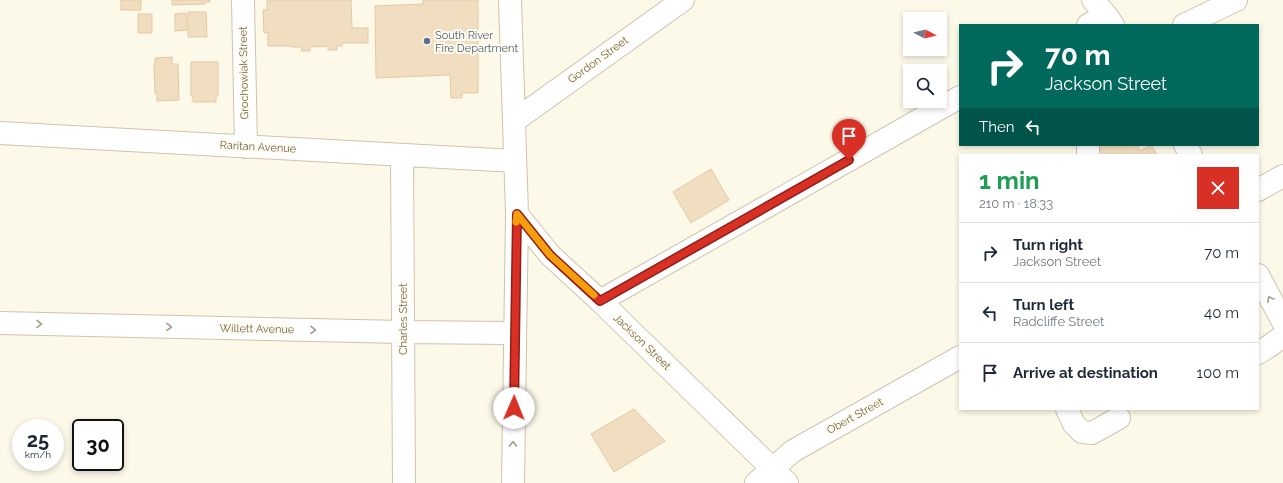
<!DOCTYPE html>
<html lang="en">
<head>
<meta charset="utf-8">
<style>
  body { margin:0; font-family:Raleway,sans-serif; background:#f6f6f7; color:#1f2937; height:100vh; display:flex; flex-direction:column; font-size:15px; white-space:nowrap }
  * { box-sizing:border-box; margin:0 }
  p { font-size:13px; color:#747a83 }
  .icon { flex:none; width:22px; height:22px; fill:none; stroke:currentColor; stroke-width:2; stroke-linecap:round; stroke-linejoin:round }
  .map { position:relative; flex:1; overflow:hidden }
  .sheet { position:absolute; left:959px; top:154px; width:300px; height:256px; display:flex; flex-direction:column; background:#fff; border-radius:0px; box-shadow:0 2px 6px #0003 }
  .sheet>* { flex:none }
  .hud { position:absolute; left:959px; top:24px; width:300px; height:122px; border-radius:0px; box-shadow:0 2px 6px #0003; background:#00695c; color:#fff; overflow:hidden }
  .needle { width:26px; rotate:97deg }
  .controls { position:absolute; left:903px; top:12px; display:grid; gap:8px }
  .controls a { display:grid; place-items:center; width:44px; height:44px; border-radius:0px; background:#fff; box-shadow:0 2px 6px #0003; font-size:20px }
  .speed { position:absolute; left:12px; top:419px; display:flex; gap:8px; font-size:20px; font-weight:700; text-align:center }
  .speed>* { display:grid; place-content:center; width:52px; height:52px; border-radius:50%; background:#fff; box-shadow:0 2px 6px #0003; line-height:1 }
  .speed small { font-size:10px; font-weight:400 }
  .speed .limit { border:2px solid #111; border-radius:6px; background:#fff; color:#111 }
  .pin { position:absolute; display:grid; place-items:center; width:34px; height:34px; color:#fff; margin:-41px -17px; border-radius:50% 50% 50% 0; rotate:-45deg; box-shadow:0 0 4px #0007 }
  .pin .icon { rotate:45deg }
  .me { position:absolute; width:44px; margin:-22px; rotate:1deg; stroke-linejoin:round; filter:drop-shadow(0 0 3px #0008) }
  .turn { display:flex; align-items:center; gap:14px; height:84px; padding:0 20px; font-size:18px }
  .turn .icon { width:52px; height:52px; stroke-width:2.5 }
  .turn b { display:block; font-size:28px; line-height:34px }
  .then { display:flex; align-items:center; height:38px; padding:0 20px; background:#0003; gap:8px; font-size:15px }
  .round { display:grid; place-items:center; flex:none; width:42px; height:42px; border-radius:0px; background:#f6f6f7 }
  .head { display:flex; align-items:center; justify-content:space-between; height:68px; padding:0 20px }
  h1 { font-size:24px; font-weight:700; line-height:30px; color:#1e9e55 }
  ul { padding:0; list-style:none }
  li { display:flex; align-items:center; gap:12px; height:60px; padding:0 20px; border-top:1px solid #e0e1e3 }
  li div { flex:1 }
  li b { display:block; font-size:15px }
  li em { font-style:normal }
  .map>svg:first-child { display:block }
  .building { fill:#f1dec1; stroke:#e4c8a2 }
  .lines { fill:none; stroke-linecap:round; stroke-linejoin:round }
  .minor-casing { stroke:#cec3af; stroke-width:24 }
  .minor { stroke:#fff; stroke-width:22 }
  .oneway { stroke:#a79a8b }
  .route-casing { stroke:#8d1f18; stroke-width:10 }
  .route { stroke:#d93025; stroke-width:7 }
  .slow { stroke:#f59e0b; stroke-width:7 }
  .service-dot { fill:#5c6f8a; stroke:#fffcf0; stroke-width:1.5 }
  .labels { text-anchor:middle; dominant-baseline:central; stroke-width:4; stroke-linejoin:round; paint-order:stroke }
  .service-label { font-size:11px; fill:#4e5e75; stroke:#fffcf0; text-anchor:start }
  .street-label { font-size:11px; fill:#77644d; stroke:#fffcf0 }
</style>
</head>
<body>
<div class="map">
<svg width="1283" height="483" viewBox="0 0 1283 483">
  <rect width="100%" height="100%" fill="#fcf9e9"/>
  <path class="building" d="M121 0H141V10H121Z
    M172 0H210V2H205V4L172 5Z
    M267 0H351L352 28H368V43H342V46H336L337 50H328V46L310 47V51H302L301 47H291V46H268V32L264 33 263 10H267Z
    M423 0H478V93H462V98H451L450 75 376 78 375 6 423 4Z
    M188 12H206L207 37H188Z
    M186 13 187 30 175 31V14Z
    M138 14H152V33H138Z
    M172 57V64H178L179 100 157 101V94H155L154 64H155V58Z
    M191 62H218V96H216V102H193V96H191Z
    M1099 145H1123L1124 147 1128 145H1137L1140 151 1151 145 1157 155H1103L1098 146Z
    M711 169 729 200 691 223 673 192Z
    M634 409 665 441 614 472 591 434Z"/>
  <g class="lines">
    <g class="minor-casing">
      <path id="minor" d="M243 0 246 147
        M510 0 517 214 513 483
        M1093 0 1106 15 1113 25
        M1088 25 1106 15
        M1184 25 1236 0
        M514 121 683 0
        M0 133 515 161
        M1088 145V155
        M1185 145 1191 155
        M402 155 404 483
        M1258 190 1283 176
        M517 214 550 255 600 301 787 483
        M1258 275 1283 322
        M600 301 960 97
        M0 323 403 332 515 333
        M1258 353 1268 347 1283 336
        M1067 409 1074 424 1082 432 1092 433 1119 418
        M756 483 793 451 960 357"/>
    </g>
    <use href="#minor" class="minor"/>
  </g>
  <defs><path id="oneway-chevron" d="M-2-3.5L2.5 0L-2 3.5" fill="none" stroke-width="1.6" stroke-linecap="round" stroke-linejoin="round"/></defs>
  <g class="oneway">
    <use href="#oneway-chevron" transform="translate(1270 299) rotate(-118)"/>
    <use href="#oneway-chevron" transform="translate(39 324) rotate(1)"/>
    <use href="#oneway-chevron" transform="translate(169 327) rotate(1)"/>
    <use href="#oneway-chevron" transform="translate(313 330) rotate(1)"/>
    <use href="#oneway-chevron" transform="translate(513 444) rotate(-89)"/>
  </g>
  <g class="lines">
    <g class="route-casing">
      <path id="route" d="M514 408 517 214 550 255 600 301 849 160"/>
    </g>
    <use href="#route" class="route"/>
    <path class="slow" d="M516 222 517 214 550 255 594 295"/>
  </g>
  <circle class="service-dot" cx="427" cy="41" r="4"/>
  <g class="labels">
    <g class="service-label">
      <text x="435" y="35">South River<tspan x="435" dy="13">Fire Department</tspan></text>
    </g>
    <g class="street-label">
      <text transform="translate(598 60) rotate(-36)">Gordon Street</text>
      <text transform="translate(244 73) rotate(-91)">Grochowiak Street</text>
      <text transform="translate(258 147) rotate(3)">Raritan Avenue</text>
      <text transform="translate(403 319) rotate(-90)">Charles Street</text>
      <text transform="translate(257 329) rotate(1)">Willett Avenue</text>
      <text transform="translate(642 342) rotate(44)">Jackson Street</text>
      <text transform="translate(855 416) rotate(-29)">Obert Street</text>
    </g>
  </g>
</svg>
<div class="controls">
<a><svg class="needle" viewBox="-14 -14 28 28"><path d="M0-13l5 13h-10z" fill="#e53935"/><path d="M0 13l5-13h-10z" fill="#747a83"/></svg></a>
<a><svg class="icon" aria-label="search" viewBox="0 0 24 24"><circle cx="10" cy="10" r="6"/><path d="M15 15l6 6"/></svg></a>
</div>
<div class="speed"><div>25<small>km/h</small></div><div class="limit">30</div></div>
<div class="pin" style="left:849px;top:160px;background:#d93025"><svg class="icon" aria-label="arrive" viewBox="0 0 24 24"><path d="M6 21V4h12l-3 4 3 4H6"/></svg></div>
<svg class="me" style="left:514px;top:408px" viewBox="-20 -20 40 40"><circle r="19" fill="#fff"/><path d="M0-13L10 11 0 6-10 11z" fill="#d93025"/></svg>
<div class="hud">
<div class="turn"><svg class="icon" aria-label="right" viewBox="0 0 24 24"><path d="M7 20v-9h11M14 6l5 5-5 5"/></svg><div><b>70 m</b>Jackson Street</div></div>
<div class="then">Then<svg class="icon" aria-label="left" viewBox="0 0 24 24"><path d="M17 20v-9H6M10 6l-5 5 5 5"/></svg></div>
</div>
<section class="sheet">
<div class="head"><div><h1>1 min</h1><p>210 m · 18:33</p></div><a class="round" style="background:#d93025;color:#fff"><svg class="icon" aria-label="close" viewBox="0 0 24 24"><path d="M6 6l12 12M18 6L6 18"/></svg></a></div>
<ul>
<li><svg class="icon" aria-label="right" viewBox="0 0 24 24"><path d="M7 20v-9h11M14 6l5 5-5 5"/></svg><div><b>Turn right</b><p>Jackson Street</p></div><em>70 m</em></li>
<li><svg class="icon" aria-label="left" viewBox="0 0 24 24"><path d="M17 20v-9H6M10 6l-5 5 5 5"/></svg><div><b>Turn left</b><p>Radcliffe Street</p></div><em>40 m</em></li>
<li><svg class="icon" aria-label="arrive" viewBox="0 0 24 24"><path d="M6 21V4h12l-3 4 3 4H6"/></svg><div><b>Arrive at destination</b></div><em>100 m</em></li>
</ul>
</section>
</div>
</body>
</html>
